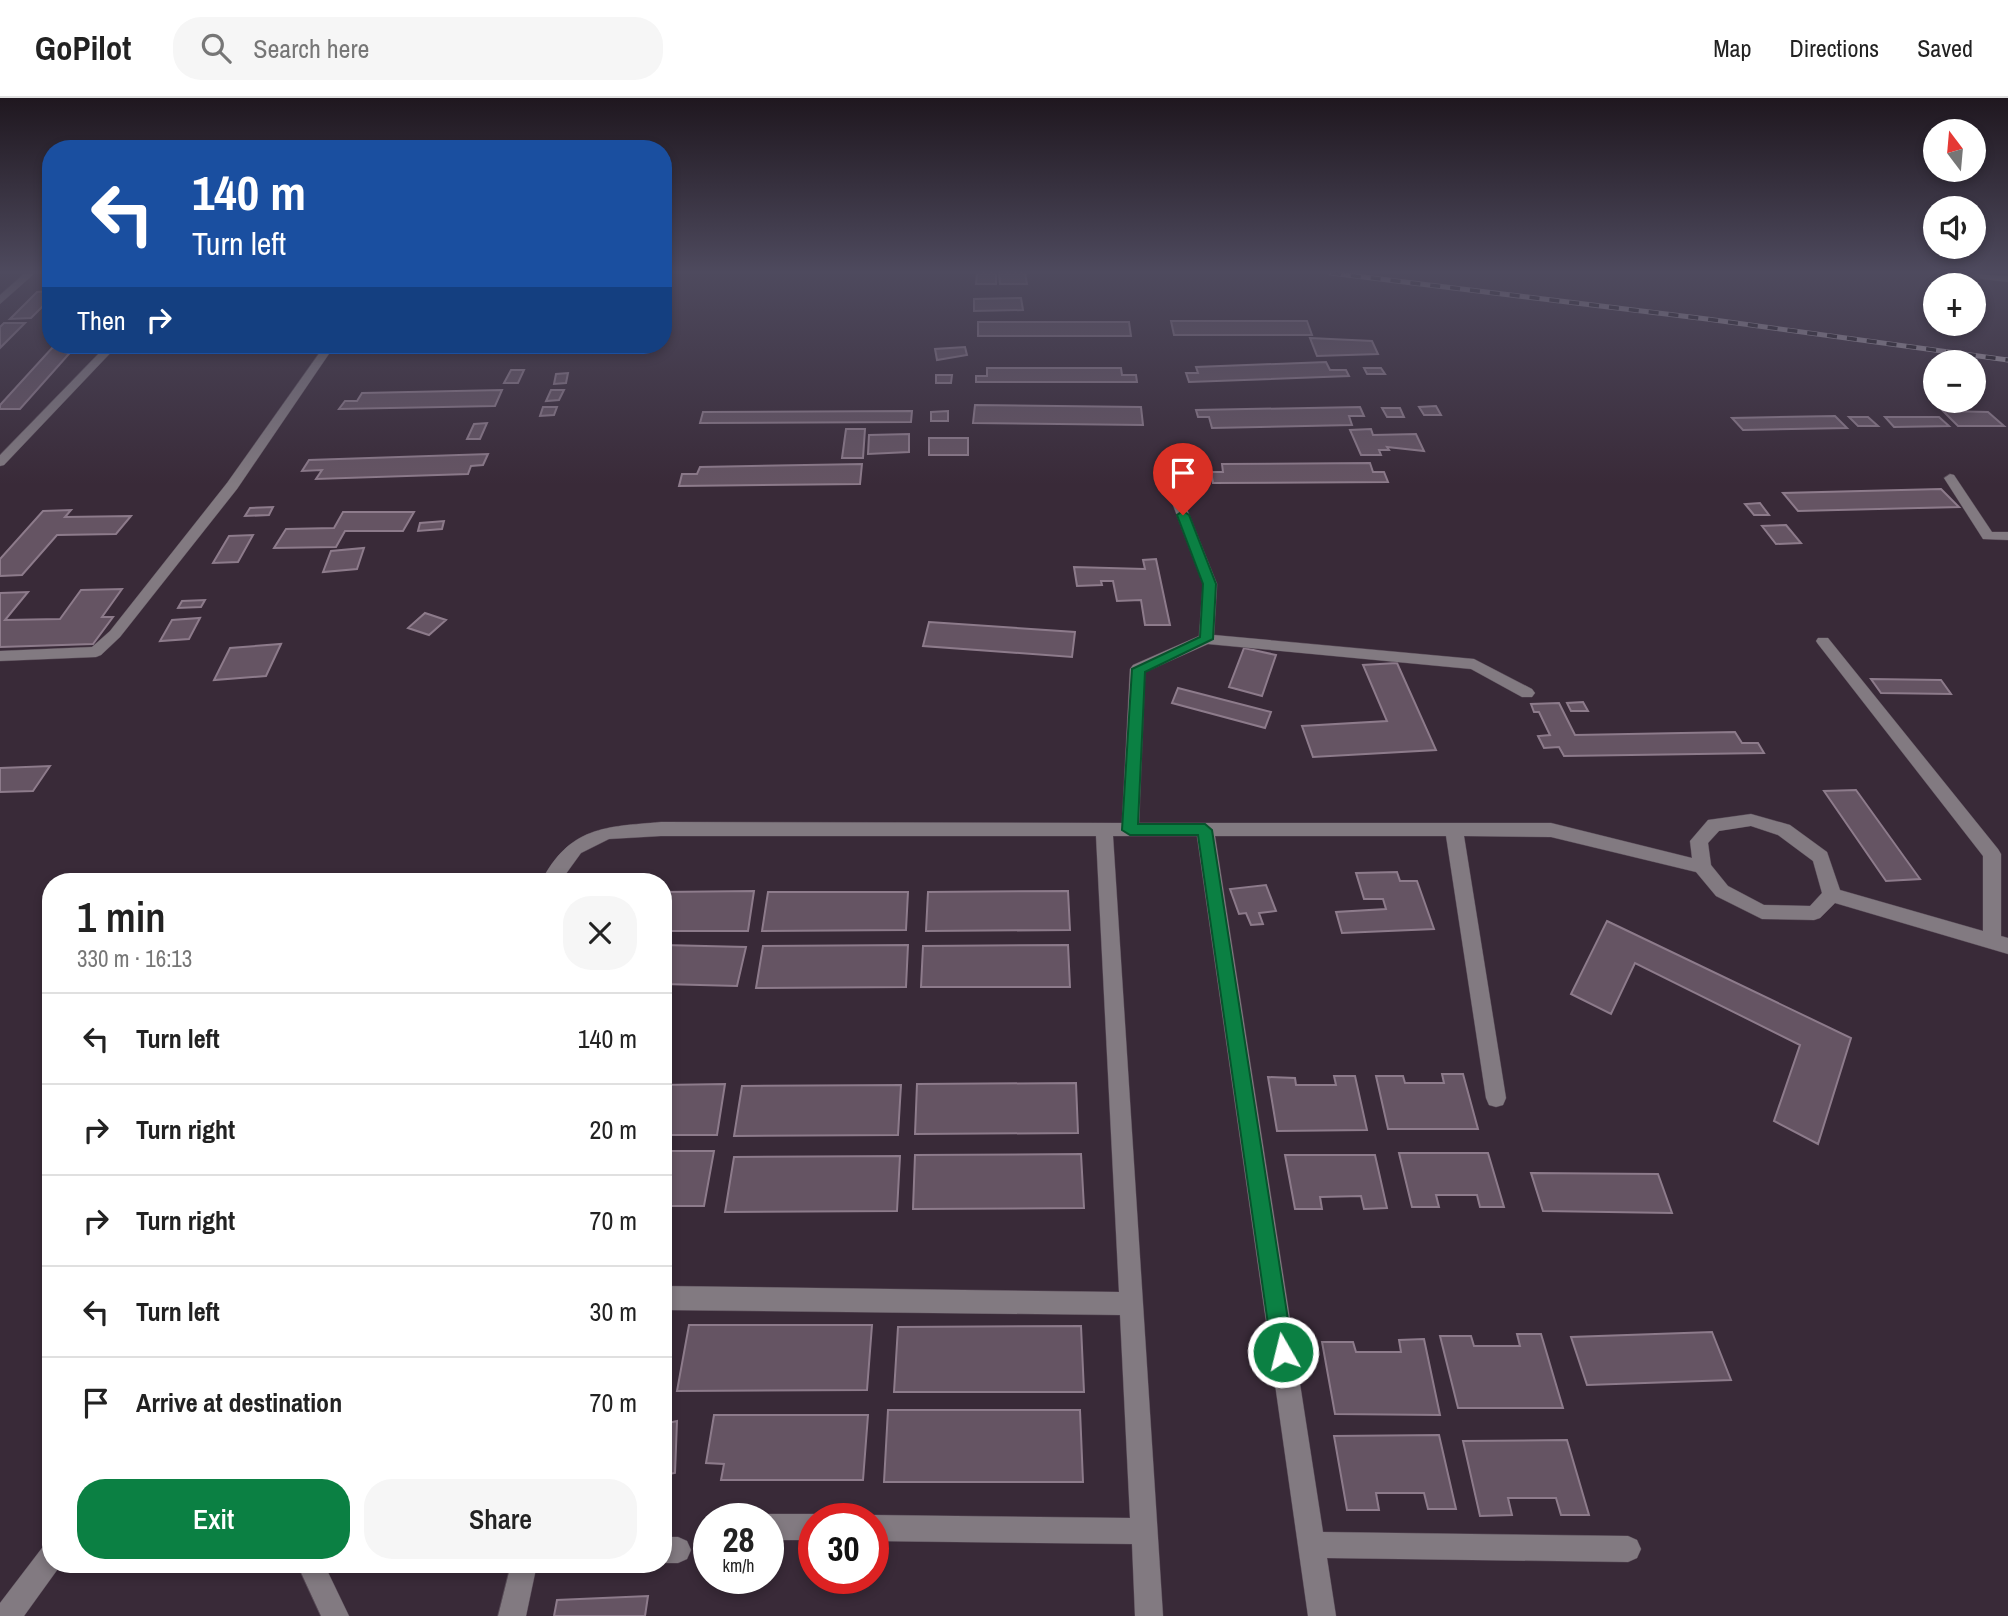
<!DOCTYPE html>
<html lang="en">
<head>
<meta charset="utf-8">
<style>
  body { margin:0; font-family:"Archivo Narrow",sans-serif; background:#f6f6f6; color:#222; height:100vh; display:flex; flex-direction:column; font-size:26px; white-space:nowrap }
  * { box-sizing:border-box; margin:0 }
  p { font-size:23px; color:#767676 }
  .icon { flex:none; width:38px; height:38px; fill:none; stroke:currentColor; stroke-width:2; stroke-linecap:round; stroke-linejoin:round }
  .map { position:relative; flex:1; overflow:hidden }
  .sheet { position:absolute; left:42px; top:775px; width:630px; height:700px; display:flex; flex-direction:column; background:#fff; border-radius:28px; box-shadow:0 4px 10px #0003 }
  .sheet>* { flex:none }
  .guide { position:absolute; left:42px; top:42px; width:630px; height:214px; border-radius:28px; box-shadow:0 4px 10px #0003; background:#1a4fa0; color:#fff; overflow:hidden }
  .needle { width:46px; rotate:344deg }
  .fabs { position:absolute; left:1923px; top:21px; display:grid; gap:14px }
  .fabs a { display:grid; place-items:center; width:63px; height:63px; border-radius:50%; background:#fff; box-shadow:0 4px 10px #0003; font-size:35px }
  .speed { position:absolute; left:693px; top:1405px; display:flex; gap:14px; font-size:35px; font-weight:700; text-align:center }
  .speed>* { display:grid; place-content:center; width:91px; height:91px; border-radius:50%; background:#fff; box-shadow:0 4px 10px #0003; line-height:1 }
  .speed small { font-size:18px; font-weight:400 }
  .speed .limit { border:10px solid #d22; background:#fff; color:#111 }
  .pin { position:absolute; display:grid; place-items:center; width:60px; height:60px; color:#fff; margin:-72px -30px; border-radius:50% 50% 50% 0; rotate:-45deg; box-shadow:0 0 7px #0007 }
  .pin .icon { rotate:45deg }
  .me { position:absolute; width:77px; margin:-38px; rotate:352deg; stroke-linejoin:round; filter:drop-shadow(0 0 5px #0008) }
  .turn { display:flex; align-items:center; gap:24px; height:147px; padding:0 35px; font-size:32px }
  .turn .icon { width:91px; height:91px; stroke-width:2.5 }
  .turn b { display:block; font-size:49px; line-height:60px }
  .then { display:flex; align-items:center; height:66px; padding:0 35px; background:#0003; gap:14px; font-size:26px }
  .round { display:grid; place-items:center; flex:none; width:74px; height:74px; border-radius:28px; background:#f6f6f6 }
  .summary { display:flex; align-items:center; justify-content:space-between; height:119px; padding:0 35px }
  h1 { font-size:42px; font-weight:600; line-height:52px }
  .action { display:flex; gap:14px; margin-top:auto; padding:14px 35px }
  .action a { flex:1; height:80px; border-radius:28px; background:#0b8043; color:#fff; font-size:28px; font-weight:600; line-height:80px; text-align:center }
  .action a+a { background:#f6f6f6; color:#222 }
  ul { padding:0; list-style:none }
  li { display:flex; align-items:center; gap:21px; height:91px; padding:0 35px; border-top:2px solid #e0e0e0 }
  li div { flex:1 }
  li b { display:block; font-size:26px }
  li em { font-style:normal }
  header { display:flex; align-items:center; gap:42px; box-sizing:border-box; height:98px; padding:0 35px; background:#fff; border-bottom:2px solid #e0e0e0 }
  header strong { font-size:33px }
  nav { display:flex; gap:38px; margin-inline-start:auto; font-size:24px }
  .search { width:490px; height:63px; background:#f6f6f6; display:flex; align-items:center; gap:18px; box-sizing:border-box; padding:0 24px; border-radius:28px; color:#767676; font-size:26px }
  .map>svg:first-child { display:block }
  .building { fill:#655463; stroke:#8d7b8b; stroke-width:2 }
  .lines { fill:none; stroke-linecap:round; stroke-linejoin:round }
  .minor-casing { stroke:#564855; stroke-width:1 }
  .minor { fill:#827a81; fill-rule:evenodd }
  .rail-casing { stroke:#b1a6b0; stroke-width:5 }
  .rail { stroke:#1c151b; stroke-width:3.5; stroke-dasharray:10; stroke-linecap:butt }
  .route { fill:#0b8043; stroke:#07532c; stroke-width:2 }
</style>
</head>
<body>
<header>
<strong>GoPilot</strong>
<div class="search"><svg class="icon" aria-label="search" viewBox="0 0 24 24"><circle cx="10" cy="10" r="6"/><path d="M15 15l6 6"/></svg>Search here</div>
<nav><a>Map</a><a>Directions</a><a>Saved</a></nav>
</header>
<div class="map">
<svg width="2008" height="1518" viewBox="0 0 2008 1518">
  <rect width="100%" height="100%" fill="#392a38"/>
  <path class="building" d="M977 175H996V186H976Z
    M999 175H1025L1027 186H1000Z
    M51 193V200L31 220 10 221 37 194Z
    M1021 200 1023 212 974 213V201Z
    M1171 223H1307L1312 237H1174Z
    M978 224H1129L1131 238H978Z
    M4 225H25L0 250V229Z
    M1310 240 1372 243 1378 256 1317 258Z
    M75 249 20 311H0V307L52 250Z
    M965 249 967 257 937 262 935 251Z
    M1326 264 1330 272H1346L1349 278 1189 284 1186 275H1198L1196 269Z
    M987 270H1121L1122 277H1136L1137 284H976V278H987Z
    M1364 270H1381L1385 276H1367Z
    M511 272H524L518 285H504Z
    M568 275 566 285 554 286 556 276Z
    M936 277H952L951 285H936Z
    M502 292 495 308 339 311 345 303H357L362 295Z
    M551 292H564L559 302 546 303Z
    M975 307 1141 309 1143 327 973 325Z
    M1436 308 1441 317H1424L1419 309Z
    M543 309H557L554 317 540 318Z
    M1360 309 1364 318H1349L1352 327 1212 330 1209 319H1198L1196 312Z
    M1382 310H1400L1404 319H1387Z
    M912 313 911 324 700 325 703 314Z
    M948 313V323H931V314Z
    M1943 313 1988 314 2004 328H1958Z
    M1835 318 1847 330 1743 332 1732 320Z
    M1849 319H1868L1878 328H1858Z
    M1885 319H1939L1949 328 1894 329Z
    M487 325 480 341H467L474 326Z
    M846 331H865L863 360H842Z
    M1371 331 1373 337 1416 336 1424 353 1387 349 1389 352H1379L1381 357H1361L1350 332Z
    M909 336V354L868 356 869 337Z
    M929 340H968V357H929Z
    M488 356 483 367 471 368 468 376 316 381 322 372 302 373 309 362Z
    M1370 365 1373 374H1384L1388 384 1213 385 1211 374H1223L1222 366Z
    M862 366 860 386 679 388 682 376H697L700 369Z
    M1941 391 1959 409 1798 413 1783 395Z
    M1760 405 1769 417H1754L1745 406Z
    M273 409 269 417 245 418 250 410Z
    M71 412 65 419 131 418 116 436 57 437 22 477 0 478V461L43 413Z
    M343 414H414L403 433H345L336 449 274 450 286 431 334 430Z
    M444 423 442 431 418 433 420 425Z
    M1786 427 1801 445 1776 446 1762 428Z
    M253 437 238 464 213 465 229 438Z
    M364 450 357 471 323 474 331 453Z
    M1156 461 1170 527H1145L1141 502 1117 503 1113 483H1101L1102 487 1077 488 1074 469 1145 471 1143 462Z
    M122 491 102 519H113L93 546 0 549V495L28 494 5 522 60 521 81 492Z
    M205 502 201 509 178 510 182 503Z
    M425 515 446 522 429 537 408 530Z
    M200 520 189 541 160 543 172 522Z
    M929 524 1075 534 1072 559 923 548Z
    M281 546 266 578 214 582 230 550Z
    M1244 550 1276 557 1262 598 1229 589Z
    M1397 565 1436 652 1313 659 1302 628 1387 623 1363 567Z
    M1871 581 1941 582 1951 596 1881 595Z
    M1178 590 1271 614 1265 630 1172 605Z
    M1583 604 1588 613H1571L1567 605Z
    M1559 605 1575 637 1735 634 1742 645H1758L1764 655 1564 658 1559 649 1544 650 1538 638 1550 637 1539 614H1534L1531 606Z
    M50 668 33 693 0 694V670Z
    M1856 692 1920 781 1886 783 1824 693Z
    M1397 774 1400 783H1417L1434 831 1342 835 1336 814 1386 811 1383 801H1364L1356 775Z
    M1266 787 1276 813 1259 815 1263 826 1251 827 1246 815 1239 816 1230 791Z
    M754 793 748 833H663V794Z
    M1068 793 1070 832 926 833 928 794Z
    M768 794H908L906 832 762 833Z
    M1607 823 1851 940 1818 1046 1774 1023 1800 947 1635 865 1611 916 1571 896Z
    M663 847 746 849 737 888 663 886Z
    M908 847 906 889 756 890 763 848Z
    M1068 847 1070 889H921L923 848Z
    M1442 976H1463L1478 1031H1388L1376 978H1403L1405 985H1444Z
    M1334 978H1355L1367 1032 1277 1033 1268 979 1295 980 1296 987H1336Z
    M1076 985 1078 1035 915 1036 917 986Z
    M725 986 717 1037H663V987Z
    M901 987 898 1037 734 1038 742 988Z
    M663 1053H714L704 1108H663Z
    M1399 1055H1488L1504 1109H1480L1477 1097H1436L1439 1109H1412Z
    M1081 1056 1084 1110 913 1111 915 1057Z
    M1285 1057H1375L1387 1110 1364 1111 1361 1098 1320 1099 1322 1111H1295Z
    M900 1058 897 1113 725 1114 734 1059Z
    M1531 1075 1658 1076 1672 1115 1543 1113Z
    M689 1227H872L867 1292 677 1293Z
    M1081 1228 1084 1294H894L898 1229Z
    M1712 1234 1731 1282 1587 1287 1571 1239Z
    M1517 1236H1541L1563 1310H1458L1440 1238H1471L1474 1248H1520Z
    M1424 1241 1440 1317 1335 1316 1322 1244H1353L1356 1254H1401L1399 1242Z
    M888 1312H1080L1083 1384H884Z
    M714 1317H868L863 1382H721L724 1366 706 1365Z
    M677 1323 675 1375 663 1377V1326Z
    M1439 1337 1456 1411H1428L1424 1395H1376L1379 1412H1347L1334 1338Z
    M1567 1342 1589 1417H1561L1556 1400H1508L1512 1417 1480 1418 1463 1343Z
    M648 1498 645 1518H554L557 1502Z"/>
  <g class="lines">
    <g class="minor-casing">
      <path id="minor" d="M25 175H35L0 206V197Z
        M1951 175 2008 178V184L1956 178Z
        M107 247H118L4 367 0 368V357Z
        M325 247H335L237 391 120 539 101 557 96 559 0 563V553L92 549 110 533 227 385Z
        M1950 376 1954 377 1992 434H2008V442L1983 441 1944 380Z
        M1174 390 1180 394 1217 486 1214 537 1474 561 1532 591 1535 595 1532 599H1522L1471 571 1208 546 1145 574 1139 725H1551L1692 760 1690 743 1708 722 1751 716 1790 727 1827 754 1840 792 1983 833V758L1818 546 1816 543 1818 540H1828L1998 751 2001 756V838L2008 840V856L1835 805 1820 820 1814 822 1762 821 1716 798 1696 774 1551 739 1464 738 1506 1000 1503 1007 1496 1009 1489 1007 1486 1000 1446 738H1215L1323 1434 1628 1438 1637 1442 1641 1451 1637 1460 1628 1464 1327 1460 1336 1518H1308L1197 738H1113L1163 1518H1135L1132 1446 873 1443V1421H864L873 1417 1130 1420 1120 1217 663 1212V1188L1119 1194 1096 738H661L609 741 581 755 560 784H541C570 728 605 729 661 724L1122 725 1130 571 1133 567 1199 538 1203 486 1168 394ZM1751 728 1778 737 1813 763 1822 795 1810 808 1764 807 1728 788 1711 767 1708 745 1719 733Z
        M768 1416H814L824 1421H814V1442H768V1421H758Z
        M663 1439H678L687 1443 691 1452 687 1461 678 1465H663Z
        M51 1446V1466L60 1468 24 1518H0V1505L42 1450Z
        M297 1466H324L349 1518H321Z
        M511 1466H537L526 1518H498Z"/>
    </g>
    <use href="#minor" class="minor"/>
    <g class="rail-casing">
      <path id="rail" d="M1331 175 1707 221 2008 262"/>
    </g>
    <use href="#rail" class="rail"/>
  </g>
  <linearGradient id="sky" x2="0" y2="1"><stop stop-color="#1f171f"/><stop offset="0.45" stop-color="#4e4a5e"/><stop offset="1" stop-color="#4e4a5e" stop-opacity="0"/></linearGradient>
  <rect width="2008" height="387" fill="url(#sky)"/>
  <path class="route" d="M1183 413 1189 417 1216 486 1213 541 1145 574 1138 726H1205L1212 732 1293 1254 1290 1262 1283 1265 1275 1262 1272 1254 1198 737H1130L1122 732 1132 571 1200 539 1203 486 1177 417Z"/>
</svg>
<div class="fabs">
<a><svg class="needle" viewBox="-14 -14 28 28"><path d="M0-13l5 13h-10z" fill="#e53935"/><path d="M0 13l5-13h-10z" fill="#767676"/></svg></a>
<a><svg class="icon" aria-label="sound" viewBox="0 0 24 24"><path d="M4 9h4l5-4v14l-5-4H4zM17 9q2 3 0 6"/></svg></a>
<a>+</a>
<a>−</a>
</div>
<div class="speed"><div>28<small>km/h</small></div><div class="limit">30</div></div>
<div class="pin" style="left:1183px;top:417px;background:#d93025"><svg class="icon" aria-label="arrive" viewBox="0 0 24 24"><path d="M6 21V4h12l-3 4 3 4H6"/></svg></div>
<svg class="me" style="left:1283px;top:1254px" viewBox="-20 -20 40 40"><circle r="17" fill="#0b8043" stroke="#fff" stroke-width="3"/><path d="M0-11L8 9 0 5-8 9z" fill="#fff"/></svg>
<div class="guide">
<div class="turn"><svg class="icon" aria-label="left" viewBox="0 0 24 24"><path d="M17 20v-9H6M10 6l-5 5 5 5"/></svg><div><b>140 m</b>Turn left</div></div>
<div class="then">Then<svg class="icon" aria-label="right" viewBox="0 0 24 24"><path d="M7 20v-9h11M14 6l5 5-5 5"/></svg></div>
</div>
<section class="sheet">
<div class="summary"><div><h1>1 min</h1><p>330 m · 16:13</p></div><a class="round"><svg class="icon" aria-label="close" viewBox="0 0 24 24"><path d="M6 6l12 12M18 6L6 18"/></svg></a></div>
<ul>
<li><svg class="icon" aria-label="left" viewBox="0 0 24 24"><path d="M17 20v-9H6M10 6l-5 5 5 5"/></svg><div><b>Turn left</b></div><em>140 m</em></li>
<li><svg class="icon" aria-label="right" viewBox="0 0 24 24"><path d="M7 20v-9h11M14 6l5 5-5 5"/></svg><div><b>Turn right</b></div><em>20 m</em></li>
<li><svg class="icon" aria-label="right" viewBox="0 0 24 24"><path d="M7 20v-9h11M14 6l5 5-5 5"/></svg><div><b>Turn right</b></div><em>70 m</em></li>
<li><svg class="icon" aria-label="left" viewBox="0 0 24 24"><path d="M17 20v-9H6M10 6l-5 5 5 5"/></svg><div><b>Turn left</b></div><em>30 m</em></li>
<li><svg class="icon" aria-label="arrive" viewBox="0 0 24 24"><path d="M6 21V4h12l-3 4 3 4H6"/></svg><div><b>Arrive at destination</b></div><em>70 m</em></li>
</ul>
<div class="action"><a>Exit</a><a>Share</a></div>
</section>
</div>
</body>
</html>
